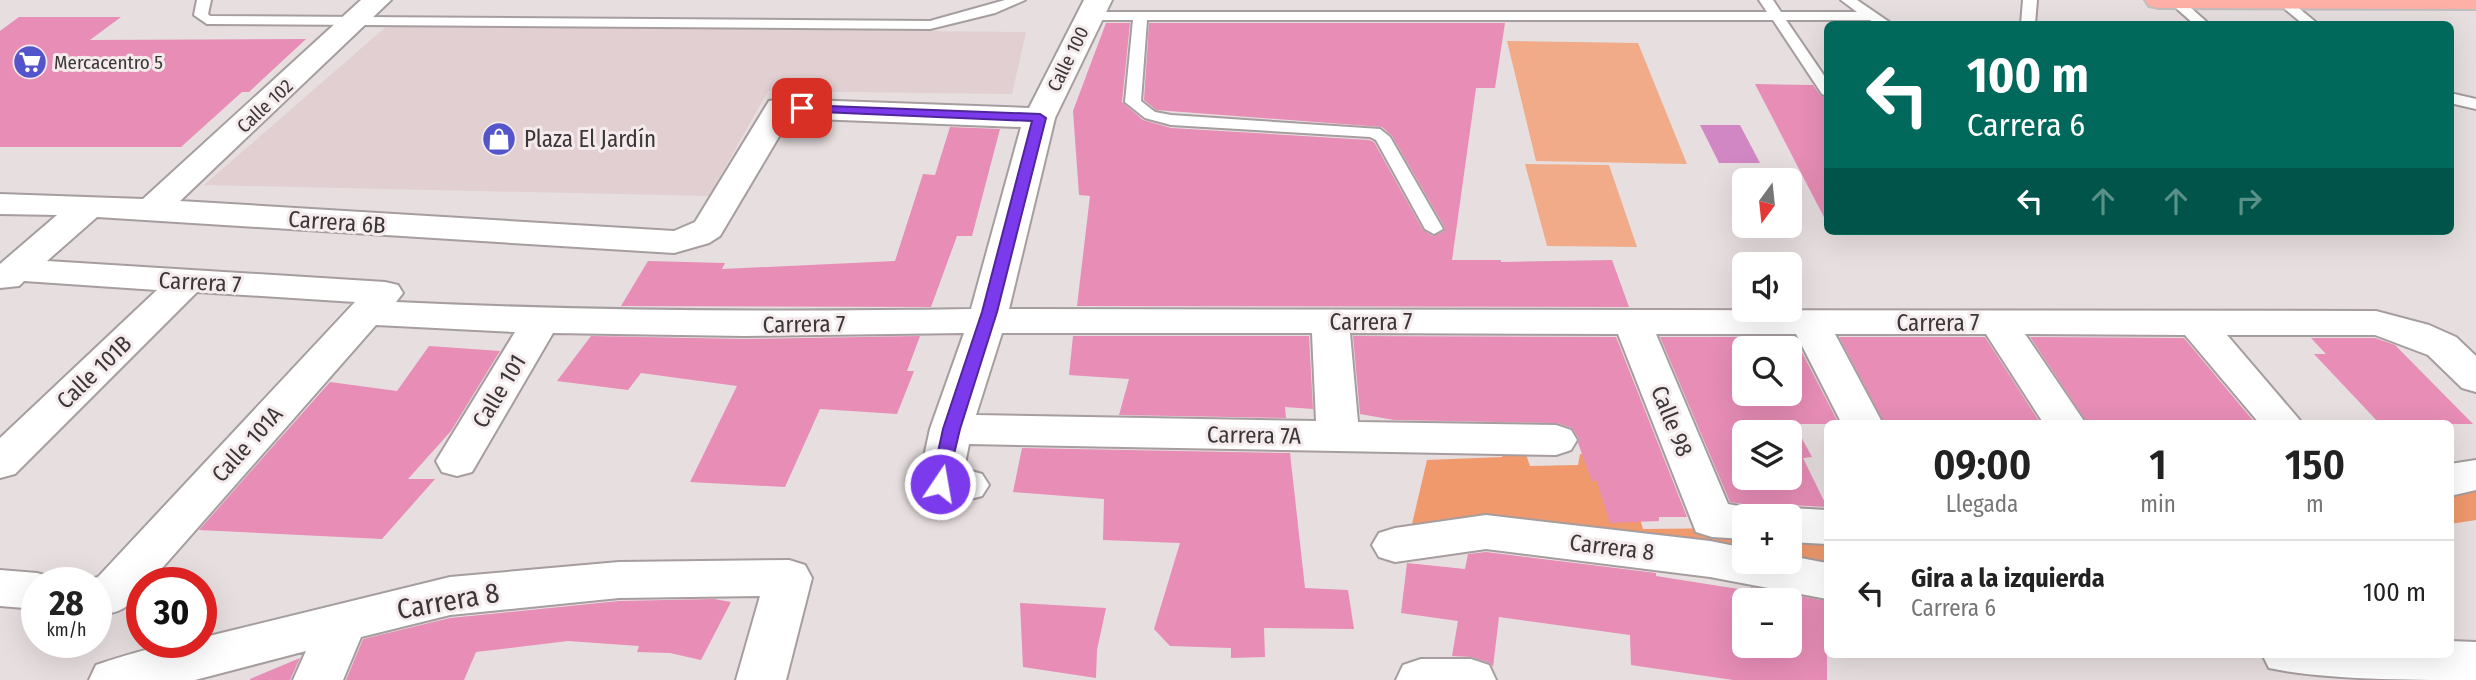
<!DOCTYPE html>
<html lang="es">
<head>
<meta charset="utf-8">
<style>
  body { margin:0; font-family:"Fira Sans Condensed",sans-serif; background:#f6f6f6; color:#222; height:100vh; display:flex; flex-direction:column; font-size:26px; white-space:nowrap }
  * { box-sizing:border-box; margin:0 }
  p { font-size:23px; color:#767676 }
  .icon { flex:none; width:38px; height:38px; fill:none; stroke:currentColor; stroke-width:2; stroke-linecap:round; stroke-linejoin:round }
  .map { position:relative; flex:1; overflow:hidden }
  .panel { position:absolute; left:1824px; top:420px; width:630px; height:238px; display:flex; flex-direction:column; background:#fff; border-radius:10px; box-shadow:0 7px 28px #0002 }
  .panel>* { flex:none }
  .banner { position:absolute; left:1824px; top:21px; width:630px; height:214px; border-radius:10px; box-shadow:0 7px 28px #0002; background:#00695c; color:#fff; overflow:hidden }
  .needle { width:46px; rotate:195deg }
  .tools { position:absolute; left:1732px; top:168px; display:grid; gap:14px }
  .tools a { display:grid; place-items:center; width:70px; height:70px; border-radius:10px; background:#fff; box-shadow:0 7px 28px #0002; font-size:35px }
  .speed { position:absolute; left:21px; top:567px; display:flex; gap:14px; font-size:35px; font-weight:700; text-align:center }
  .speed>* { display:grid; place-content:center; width:91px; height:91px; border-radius:50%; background:#fff; box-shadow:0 7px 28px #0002; line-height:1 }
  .speed small { font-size:18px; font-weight:400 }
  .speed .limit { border:10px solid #d22; background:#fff; color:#111 }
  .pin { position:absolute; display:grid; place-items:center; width:60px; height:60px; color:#fff; margin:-30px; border-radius:14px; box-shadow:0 4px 10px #0006 }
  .me { position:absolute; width:77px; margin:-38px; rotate:12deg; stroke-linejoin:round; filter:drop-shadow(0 0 5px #0008) }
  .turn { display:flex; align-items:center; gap:24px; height:147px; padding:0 28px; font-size:32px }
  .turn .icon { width:91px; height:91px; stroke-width:2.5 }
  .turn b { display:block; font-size:49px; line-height:60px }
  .lanes { display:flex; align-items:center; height:66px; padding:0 28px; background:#0003; justify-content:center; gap:35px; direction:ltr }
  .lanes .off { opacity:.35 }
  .eta { display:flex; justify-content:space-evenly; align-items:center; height:119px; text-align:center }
  .eta b { font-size:42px; font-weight:600; line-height:49px }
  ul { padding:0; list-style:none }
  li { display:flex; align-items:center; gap:21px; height:105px; padding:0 28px; border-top:2px solid #e0e0e0 }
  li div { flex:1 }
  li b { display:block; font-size:26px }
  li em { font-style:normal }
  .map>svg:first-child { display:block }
  .built { fill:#e1cfd1 }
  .green { fill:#f1ab88 }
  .forest { fill:#f0996d }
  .water { fill:#d187c4 }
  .building { fill:#e78db6; fill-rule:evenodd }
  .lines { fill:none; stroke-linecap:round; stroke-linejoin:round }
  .lane-casing { stroke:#a69d9e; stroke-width:4 }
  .street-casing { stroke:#a69d9e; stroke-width:4 }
  .primary-casing { stroke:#c0bfbf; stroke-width:4 }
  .lane { fill:#fff; fill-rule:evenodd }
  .street { fill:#fff; fill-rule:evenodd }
  .primary { fill:#feafa6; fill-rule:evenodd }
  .route { fill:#7c3aed; stroke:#51269a; stroke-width:2 }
  .labels { text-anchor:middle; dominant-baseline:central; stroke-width:6; stroke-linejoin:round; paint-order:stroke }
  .far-street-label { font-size:19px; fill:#3b3738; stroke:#f5ebec }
  .far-poi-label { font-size:19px; fill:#3b3738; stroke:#f5ebec; text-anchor:start }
  .poi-label { font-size:23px; fill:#3b3738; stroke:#f5ebec; text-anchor:start }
  .street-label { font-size:23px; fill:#3b3738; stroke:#f5ebec }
  .near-street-label { font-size:28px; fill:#3b3738; stroke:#f5ebec }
</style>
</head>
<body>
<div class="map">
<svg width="2476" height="680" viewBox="0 0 2476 680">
  <rect width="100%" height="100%" fill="#e7dedf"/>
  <path class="built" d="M387 26 1026 32 1012 94 768 91 709 196 204 185Z"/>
  <path class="green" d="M1507 41 1638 43 1687 164 1536 161Z
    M1525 164 1609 165 1637 247 1547 246Z"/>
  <path class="forest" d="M1505 444 1523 446 1530 466 1578 465 1580 454 1622 456 1643 529 1745 528V558L1558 536 1405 554 1427 460 1502 457Z
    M2476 484V520L2450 524V489Z
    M1790 540H1827V564L1790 561Z"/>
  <path class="water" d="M1700 125H1740L1760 163H1719Z"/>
  <path class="building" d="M19 17H121L90 40 306 39 249 92H242L181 147H0V31Z
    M1106 23H1130L1122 102 1143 120 1171 128 1369 140 1374 142 1423 230 1433 236 1444 231 1445 228 1392 136 1382 127 1156 110 1144 100 1149 23H1505L1495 88H1476L1452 260H1501V262L1612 260 1629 307 1077 306 1090 196 1079 195 1073 111Z
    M1755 84 1813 85 1820 95 1827 98V223Z
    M950 127 1000 129 972 236H957L931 307 621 306 648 261 725 263 722 269 895 261 923 174 935 175Z
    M591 336 744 339 920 336 907 371H914L897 414 820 409 785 487 690 482 737 386 641 373 628 390 557 381Z
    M1073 336H1309L1313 409 1285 407 1286 418 1119 415 1129 379 1069 375Z
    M1353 336 1616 337 1687 517H1659V521L1610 523 1597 481H1592L1578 443 1579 439 1572 428 1557 423 1394 420 1360 414Z
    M1660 337H1794L1839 424H1794L1812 457 1803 458 1827 507 1790 505 1767 516 1761 507 1730 502ZM1745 348H1790V394H1745ZM1745 432H1790V478H1745Z
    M1839 337H1985L2041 424H1885Z
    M2030 337 2184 338 2256 424H2088Z
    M2311 338H2375L2395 345 2473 424H2380L2314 354H2326Z
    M429 346 500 351 451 431 408 479H435L382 539 199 530 330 382 397 391Z
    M1022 448 1290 453 1305 588 1348 590 1354 629 1264 628 1265 657 1231 658V648L1170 646 1154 629 1180 543 1103 540 1104 499 1013 492Z
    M1486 552 1656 573V576L1751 591V587L1827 601V680H1733L1631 665 1630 635 1499 617 1493 667 1490 663 1472 657 1452 656 1458 621 1401 613 1407 563 1465 569 1468 554ZM1745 600H1790V646H1745Z
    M714 599 731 602 701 660 670 653 637 652 639 646 568 641 476 652 464 680H346L363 639 450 618 619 601Z
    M1020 603 1106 608 1097 650 1096 678 1023 667Z
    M300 658 290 680H250V679Z"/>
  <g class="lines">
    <g class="lane-casing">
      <path id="lane" d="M197 0H211L208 14 210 16 930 21 1005 0H1025L995 13 930 29 207 24 194 15Z
        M1759 0H1773L1781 12H1857L1841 0H1857L1892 24H1876L1870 20H1786L1827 80V96L1822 94 1773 20H1147L1141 101 1155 112 1171 115 1380 129 1390 137 1443 229 1434 234 1425 229 1376 140 1370 137 1171 125 1145 118 1125 102 1133 20H1089L1082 16 1089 12H1767Z
        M2023 0H2037L2035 24H2021Z
        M2167 0H2182L2209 24H2194Z
        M2274 0H2289L2318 24H2303Z
        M2450 93 2476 99V109L2450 103Z"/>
    </g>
    <g class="street-casing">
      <path id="street" d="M361 0H391L180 201 674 231 695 222 769 101 780 99 1029 108 1084 0H1112L1055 118 1009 309 2376 311 2429 325 2456 337 2476 356V392L2462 388 2428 355 2375 335H2227L2303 424H2260L2185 335 2025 334 2086 424H2044L1986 334H1835L1883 424H1842L1796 334H1656L1728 504 1761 510 1764 516H1745V539L1712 537 1696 532 1618 334 1350 333 1358 422 1556 425 1571 430 1577 440 1571 450 1556 455 969 444 964 469 982 474 989 485 982 496C962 502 945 501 925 495L918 484 930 429 964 333 744 336 553 333 472 472 457 476 442 472 436 461 515 332 376 325 149 583H142V591C128 607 119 615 96 614V583L79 582 98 577 355 302 197 292 15 474 0 478V438L157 290 24 281 19 286 0 288V264L57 215 0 214V194L143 199ZM790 118 1021 127 971 309C779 312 588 311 396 302L403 293 398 285 385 282 47 261 97 217 674 253 709 243 720 236ZM1002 333H1312L1316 421 976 415Z
        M2476 460V490L2450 496V464Z
        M1790 508 1827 510V544L1790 542V516H1772Z
        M1486 515 1710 541 1745 548V562H1790V556L1827 563V599L1710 577 1486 549 1395 562 1379 557 1372 545 1379 533 1395 528Z
        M789 560 805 565 812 578 786 680H736L760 596 619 598 450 615 361 637 343 680H293L306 651 195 680H89L96 665C129 654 167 642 201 642V638L450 577 619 562Z
        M0 570 37 573 54 578 56 583H37V609L0 606Z
        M2450 641 2476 642V680C2416 680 2324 680 2269 668L2262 654H2450Z
        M1421 659H1471L1489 665 1496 680H1396L1403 665Z"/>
    </g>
    <g class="primary-casing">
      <path id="primary" d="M2145 0H2476V9L2159 8 2149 6Z"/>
    </g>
    <use href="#lane" class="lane"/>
    <use href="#street" class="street"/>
    <use href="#primary" class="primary"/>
  </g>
  <path class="route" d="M802 105 1040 114 1046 118 997 312 960 429 946 488H933L931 484 943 429 982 312 1032 121 798 111 796 108Z"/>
  <defs>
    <g id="supermarket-disc" transform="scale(1.75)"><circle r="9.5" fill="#5454cb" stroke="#f5ebec"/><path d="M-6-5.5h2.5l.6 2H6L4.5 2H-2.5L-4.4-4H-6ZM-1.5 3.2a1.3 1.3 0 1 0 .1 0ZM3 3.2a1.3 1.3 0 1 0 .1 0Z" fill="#fff"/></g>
    <g id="shop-disc" transform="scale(1.75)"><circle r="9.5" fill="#5454cb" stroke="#f5ebec"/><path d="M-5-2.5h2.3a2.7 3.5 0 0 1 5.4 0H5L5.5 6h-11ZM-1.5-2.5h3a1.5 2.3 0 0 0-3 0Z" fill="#fff"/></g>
  </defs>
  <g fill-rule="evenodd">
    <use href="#supermarket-disc" x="30" y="62"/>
    <use href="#shop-disc" x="499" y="139"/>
  </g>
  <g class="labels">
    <g class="far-street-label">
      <text transform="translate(1068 59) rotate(-64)">Calle 100</text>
      <text transform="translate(265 106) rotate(-43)">Calle 102</text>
    </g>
    <g class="far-poi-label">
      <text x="54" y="62">Mercacentro 5</text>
    </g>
    <g class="poi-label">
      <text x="524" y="139">Plaza El Jardín</text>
    </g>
    <g class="street-label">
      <text transform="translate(337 222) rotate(4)">Carrera 6B</text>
      <text transform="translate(200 282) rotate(3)">Carrera 7</text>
      <text x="1371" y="322">Carrera 7</text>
      <text x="1938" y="323">Carrera 7</text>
      <text transform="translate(804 324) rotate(-1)">Carrera 7</text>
      <text transform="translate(94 372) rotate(-44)">Calle 101B</text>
      <text transform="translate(499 391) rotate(-59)">Calle 101</text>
      <text transform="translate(1672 421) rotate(68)">Calle 98</text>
      <text transform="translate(1254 435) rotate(1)">Carrera 7A</text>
      <text transform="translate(247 444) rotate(-48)">Calle 101A</text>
      <text transform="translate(1612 547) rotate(7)">Carrera 8</text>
    </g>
    <g class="near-street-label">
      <text transform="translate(448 601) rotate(-10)">Carrera 8</text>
    </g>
  </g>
</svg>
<div class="tools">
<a><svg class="needle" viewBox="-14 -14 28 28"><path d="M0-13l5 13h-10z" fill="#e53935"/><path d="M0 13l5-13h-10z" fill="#767676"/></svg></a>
<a><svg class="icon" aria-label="sound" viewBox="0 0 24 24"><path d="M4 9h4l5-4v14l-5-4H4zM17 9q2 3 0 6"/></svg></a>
<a><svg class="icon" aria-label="search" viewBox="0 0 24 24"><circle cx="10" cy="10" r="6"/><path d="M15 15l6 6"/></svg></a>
<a><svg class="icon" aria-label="layers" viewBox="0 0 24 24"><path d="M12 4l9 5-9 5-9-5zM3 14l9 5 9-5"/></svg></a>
<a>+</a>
<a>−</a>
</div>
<div class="speed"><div>28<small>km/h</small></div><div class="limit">30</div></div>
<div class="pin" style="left:802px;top:108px;background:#d93025"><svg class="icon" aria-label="arrive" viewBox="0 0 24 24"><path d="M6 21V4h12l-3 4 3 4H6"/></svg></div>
<svg class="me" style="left:940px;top:484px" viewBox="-20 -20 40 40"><circle r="17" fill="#7c3aed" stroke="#fff" stroke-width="3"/><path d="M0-11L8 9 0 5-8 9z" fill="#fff"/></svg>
<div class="banner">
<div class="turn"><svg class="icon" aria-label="left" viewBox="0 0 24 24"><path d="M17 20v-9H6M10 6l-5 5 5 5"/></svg><div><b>100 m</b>Carrera 6</div></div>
<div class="lanes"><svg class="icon" aria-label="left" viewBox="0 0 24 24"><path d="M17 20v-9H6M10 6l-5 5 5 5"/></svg><svg class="icon off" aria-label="ahead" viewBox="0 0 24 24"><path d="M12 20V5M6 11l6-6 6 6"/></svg><svg class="icon off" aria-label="ahead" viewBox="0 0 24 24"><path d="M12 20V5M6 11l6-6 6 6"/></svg><svg class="icon off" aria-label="right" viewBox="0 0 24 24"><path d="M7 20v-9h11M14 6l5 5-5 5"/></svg></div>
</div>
<section class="panel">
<div class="eta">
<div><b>09:00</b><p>Llegada</p></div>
<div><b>1</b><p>min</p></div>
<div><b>150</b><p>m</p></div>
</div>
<ul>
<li><svg class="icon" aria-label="left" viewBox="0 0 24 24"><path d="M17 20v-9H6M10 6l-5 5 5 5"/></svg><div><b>Gira a la izquierda</b><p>Carrera 6</p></div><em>100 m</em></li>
</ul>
</section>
</div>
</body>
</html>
